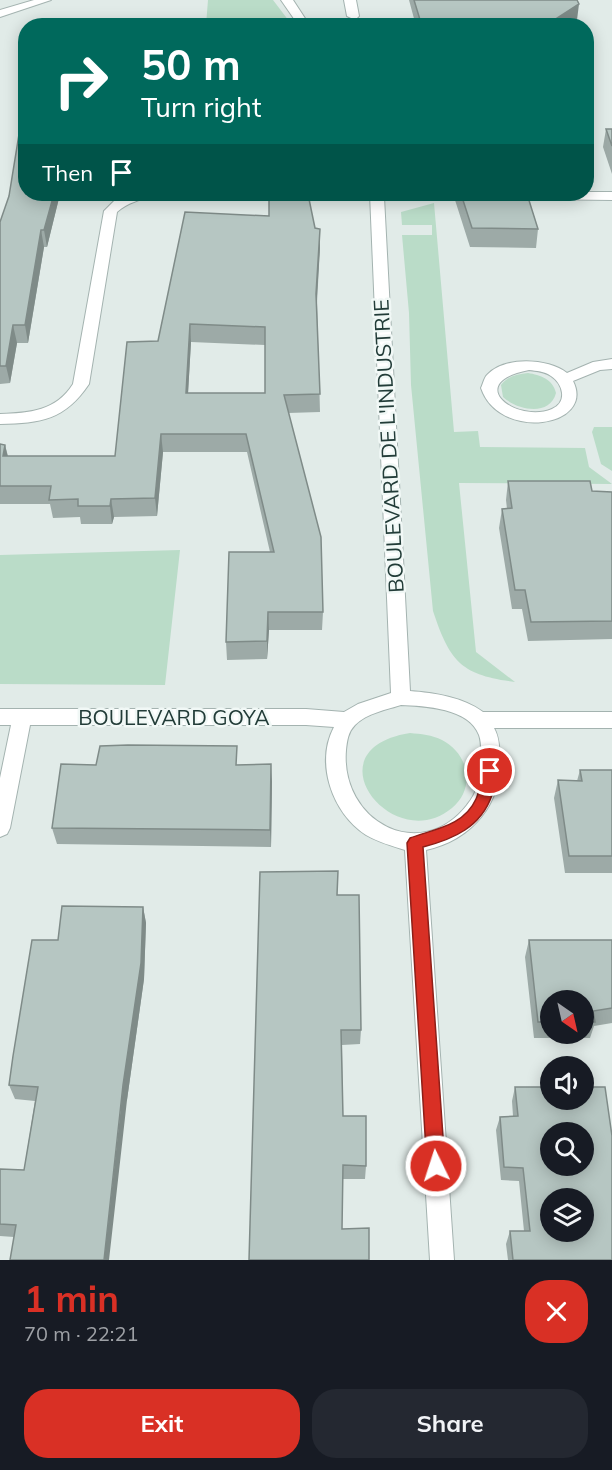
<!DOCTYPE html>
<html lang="en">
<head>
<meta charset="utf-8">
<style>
  body { margin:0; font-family:Mulish,sans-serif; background:#242831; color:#f1f3f6; height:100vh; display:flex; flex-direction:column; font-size:22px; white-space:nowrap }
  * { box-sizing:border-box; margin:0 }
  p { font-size:20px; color:#9ea1a6 }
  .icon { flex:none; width:33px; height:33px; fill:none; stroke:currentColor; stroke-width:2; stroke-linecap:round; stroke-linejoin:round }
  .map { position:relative; height:1260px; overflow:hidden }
  .drawer { display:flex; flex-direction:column; background:#171b24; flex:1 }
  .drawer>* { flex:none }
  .banner { position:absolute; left:18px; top:18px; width:576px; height:183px; border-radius:24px; box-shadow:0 3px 15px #0003; background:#00695c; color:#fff; overflow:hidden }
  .needle { width:39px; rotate:146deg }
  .tools { position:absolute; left:540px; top:990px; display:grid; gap:12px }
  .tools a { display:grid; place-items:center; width:54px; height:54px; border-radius:50%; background:#171b24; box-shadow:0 3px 15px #0003; font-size:30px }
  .pin { position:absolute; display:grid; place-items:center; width:51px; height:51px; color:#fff; margin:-26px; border:3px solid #fff; border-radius:50%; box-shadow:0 2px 6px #0007 }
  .me { position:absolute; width:66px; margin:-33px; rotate:356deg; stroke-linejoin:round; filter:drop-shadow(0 0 4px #0008) }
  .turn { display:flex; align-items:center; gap:21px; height:126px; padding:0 24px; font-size:27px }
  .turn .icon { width:78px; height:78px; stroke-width:2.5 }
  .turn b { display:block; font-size:42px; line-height:51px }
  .then { display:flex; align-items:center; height:57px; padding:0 24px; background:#0003; gap:12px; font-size:22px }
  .round { display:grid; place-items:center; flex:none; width:63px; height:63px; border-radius:24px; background:#242831 }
  .headline { display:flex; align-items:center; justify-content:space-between; height:102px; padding:0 24px }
  h1 { font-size:36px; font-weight:700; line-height:45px; color:#d93025 }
  .button { display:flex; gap:12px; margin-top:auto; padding:12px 24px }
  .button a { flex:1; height:69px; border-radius:24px; background:#d93025; color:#fff; font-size:24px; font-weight:700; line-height:69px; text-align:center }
  .button a+a { background:#242831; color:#f1f3f6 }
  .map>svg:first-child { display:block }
  .green { fill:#badcc8 }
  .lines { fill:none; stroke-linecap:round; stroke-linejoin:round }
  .minor-casing { stroke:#a4b3b0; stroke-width:2 }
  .tertiary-casing { stroke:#a4b3b0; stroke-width:2 }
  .minor { fill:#fff; fill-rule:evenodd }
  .tertiary { fill:#fff; fill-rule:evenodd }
  .wall { fill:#9daaa7; fill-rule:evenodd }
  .shaded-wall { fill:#7f8b88 }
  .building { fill:#b6c6c2; stroke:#7f8b88; stroke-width:1.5; fill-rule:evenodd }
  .route { fill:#d93025; stroke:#8d1f18; stroke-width:1.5 }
  .labels { text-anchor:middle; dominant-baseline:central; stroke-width:5; stroke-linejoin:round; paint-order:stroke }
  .street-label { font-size:21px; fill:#223c38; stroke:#f1f8f6 }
</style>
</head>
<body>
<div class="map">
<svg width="612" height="1260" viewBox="0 0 612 1260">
  <rect width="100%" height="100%" fill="#e1ebe8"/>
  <path class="green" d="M208 0H273L292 25H206Z
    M434 203 454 432 478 431 480 447 585 448 589 467 612 484 459 483 476 652 515 682C461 675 450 662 433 611L411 385 409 313 402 235H432V225H402L401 212Z
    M528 373C540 375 553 379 556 393 550 417 517 410 503 397L501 385C508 376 517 374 528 373Z
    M594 427H612V471L601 464 592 432Z
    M180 550 165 685 0 684V555Z
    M410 733C421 734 432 735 442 740 469 754 476 788 452 808 393 857 308 749 410 733Z"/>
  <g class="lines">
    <g class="minor-casing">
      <path id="minor" d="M281 0H293L310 26H299Z
        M344 0H356L359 16 357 18 353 19 347 16Z
        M586 192H612V200L384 197 410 691C435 693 463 697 483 712H612V728H494C499 737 499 745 500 755 503 803 472 840 426 850L454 1260H430L405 850C392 846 378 842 366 835 332 813 315 763 334 727L306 725H30L10 828 7 834 0 837V778L11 725H0V709H306L344 712 358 704 391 693 370 194ZM401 705C425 706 469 708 479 735 482 743 481 754 481 762 481 778 477 793 467 805 420 865 340 821 346 750 347 741 348 732 355 725 367 713 386 710 401 705Z
        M130 194H149C140 202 129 201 117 212L89 384C65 420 41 423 0 424V414C30 413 56 411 73 384L104 211 118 197Z
        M612 359V369L600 370 573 381C596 427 499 442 481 388 483 384 484 378 487 375 504 356 548 358 567 373L593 362ZM529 370C537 371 544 371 551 376 563 384 568 402 552 409 517 424 462 383 529 370Z"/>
    </g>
    <g class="tertiary-casing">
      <path id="tertiary" d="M34 0H51L0 17V10Z"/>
    </g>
    <use href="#minor" class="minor"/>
    <use href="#tertiary" class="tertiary"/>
  </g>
  <path class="wall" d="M409 0H577V20L569 26H416Z
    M606 129H612V174L603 147Z
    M60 194 47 247H44L28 343H17L10 383 0 384V222Z
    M456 194H527L538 229 536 248 470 247 455 200Z
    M315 228 320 247 317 303 320 412 288 413 323 612 322 630H269L267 659 227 660 226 642 270 552 247 452H163L157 516 114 517 112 524H81L80 517 53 518 50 504H0V444L5 445 8 456H115L158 341ZM191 342 265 345V393H188Z
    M508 481 592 491 612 492V639L528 641 522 609H512L499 528 502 509H507L506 500Z
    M96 765H238L272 781 271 847 57 844 52 828Z
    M580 770H612V873H565L554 798 558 780 577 781Z
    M338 895 361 1030 360 1044 342 1045 343 1116 366 1166 365 1179H343L249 1260Z
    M143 907 146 923 144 979 127 1100 14 1237 0 1236V1169L24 1170 35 1101 15 1099 9 1085 58 940Z
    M529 940H612V1023L594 1026 590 1038H534L525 957ZM550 1000H584V1034H550Z
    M515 1087 612 1260H508L506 1244 510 1231H524L519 1181 501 1180 496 1130 500 1117 513 1116 512 1101Z"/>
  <path class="shaded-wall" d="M579 4 577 20 569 26H545Z
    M54 194H60L47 247 44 230Z
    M320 229V247L316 312V294Z
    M41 230 44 247 28 343 25 325Z
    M190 324 191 342 187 411 186 393Z
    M13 325 17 343 10 383 6 366Z
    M161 434 163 452 157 516 155 498Z
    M5 445 9 462 3 456Z
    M111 499 114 517 112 524 110 506Z
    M268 612 269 630 267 659V641Z
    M271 764 272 781 271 847 270 830Z
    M143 907 146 923 144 979 127 1100 109 1260H104Z"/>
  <path class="building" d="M414 0H577L579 4 545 26H442L441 22 421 23Z
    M21 122H26V194H54L44 230H41L25 325H13L6 366H0V222L9 196Z
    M606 129H612V146Z
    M461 194H527L538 229 472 228Z
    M269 199H309L315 228 320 229 316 294 320 394 284 395 321 537 323 612H268L267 641 226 642 229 552H274L246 434H161L155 498 111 499 110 506H78V499L49 500 51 486H0V444L5 445 3 456H115L127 342 158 341 185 212 269 216ZM190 324 265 327V393H186Z
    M508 481H590L592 491 612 492V621L531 622 525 590H515L502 509 512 508Z
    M128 745 237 746 236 765 271 764 270 830 52 828 61 764 96 765 100 746Z
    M580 770H612V856H569L558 780 582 781Z
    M338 871 337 895H359L361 1030H341L343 1116H366V1166L343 1165 342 1229 369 1228V1260H249L260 872Z
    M62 906 143 907 141 963 123 1085 104 1260H10L16 1225 0 1224V1169L24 1170 38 1087 9 1085 13 1056 32 940H58Z
    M529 940H612V1008L593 1011 595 1022H584V1000H550V1022H538Z
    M515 1087H550V1100H584V1087H605L612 1136V1260H513L510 1231H530L523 1168 504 1167 500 1117 518 1116ZM550 1132H584V1166H550ZM550 1198H584V1232H550Z"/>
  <path class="route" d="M490 765 495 767C499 776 496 786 492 795 481 827 454 839 423 847L445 1166 443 1172 436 1175 430 1172 427 1166 407 843 410 838C434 829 464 826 476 799 481 788 480 777 485 767Z"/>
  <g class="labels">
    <g class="street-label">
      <text transform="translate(388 446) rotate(-93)">BOULEVARD DE L'INDUSTRIE</text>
      <text x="174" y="717">BOULEVARD GOYA</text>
    </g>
  </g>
</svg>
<div class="tools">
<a><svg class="needle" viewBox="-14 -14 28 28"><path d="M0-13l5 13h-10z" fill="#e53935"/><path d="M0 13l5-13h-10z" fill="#9ea1a6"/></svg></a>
<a><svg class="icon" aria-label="sound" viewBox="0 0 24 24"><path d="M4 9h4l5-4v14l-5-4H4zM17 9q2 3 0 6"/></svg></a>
<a><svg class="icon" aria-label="search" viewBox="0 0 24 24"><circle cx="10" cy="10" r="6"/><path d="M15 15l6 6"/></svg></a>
<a><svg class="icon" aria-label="layers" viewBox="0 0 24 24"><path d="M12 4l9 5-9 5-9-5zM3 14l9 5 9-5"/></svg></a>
</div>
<div class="pin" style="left:490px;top:771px;background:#d93025"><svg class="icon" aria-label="arrive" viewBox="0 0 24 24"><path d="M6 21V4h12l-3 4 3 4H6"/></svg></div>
<svg class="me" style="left:436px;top:1166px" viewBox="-20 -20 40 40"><circle r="17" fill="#d93025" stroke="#fff" stroke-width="3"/><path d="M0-11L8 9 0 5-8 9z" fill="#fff"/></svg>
<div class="banner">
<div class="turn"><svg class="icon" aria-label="right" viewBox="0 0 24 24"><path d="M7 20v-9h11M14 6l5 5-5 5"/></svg><div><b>50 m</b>Turn right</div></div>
<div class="then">Then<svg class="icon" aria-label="arrive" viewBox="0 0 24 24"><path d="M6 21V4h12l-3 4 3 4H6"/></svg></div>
</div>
</div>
<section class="drawer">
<div class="headline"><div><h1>1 min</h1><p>70 m · 22:21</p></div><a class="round" style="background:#d93025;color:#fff"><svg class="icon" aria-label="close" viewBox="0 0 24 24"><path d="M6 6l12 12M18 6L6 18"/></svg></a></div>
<div class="button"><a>Exit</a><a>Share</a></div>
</section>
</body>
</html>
